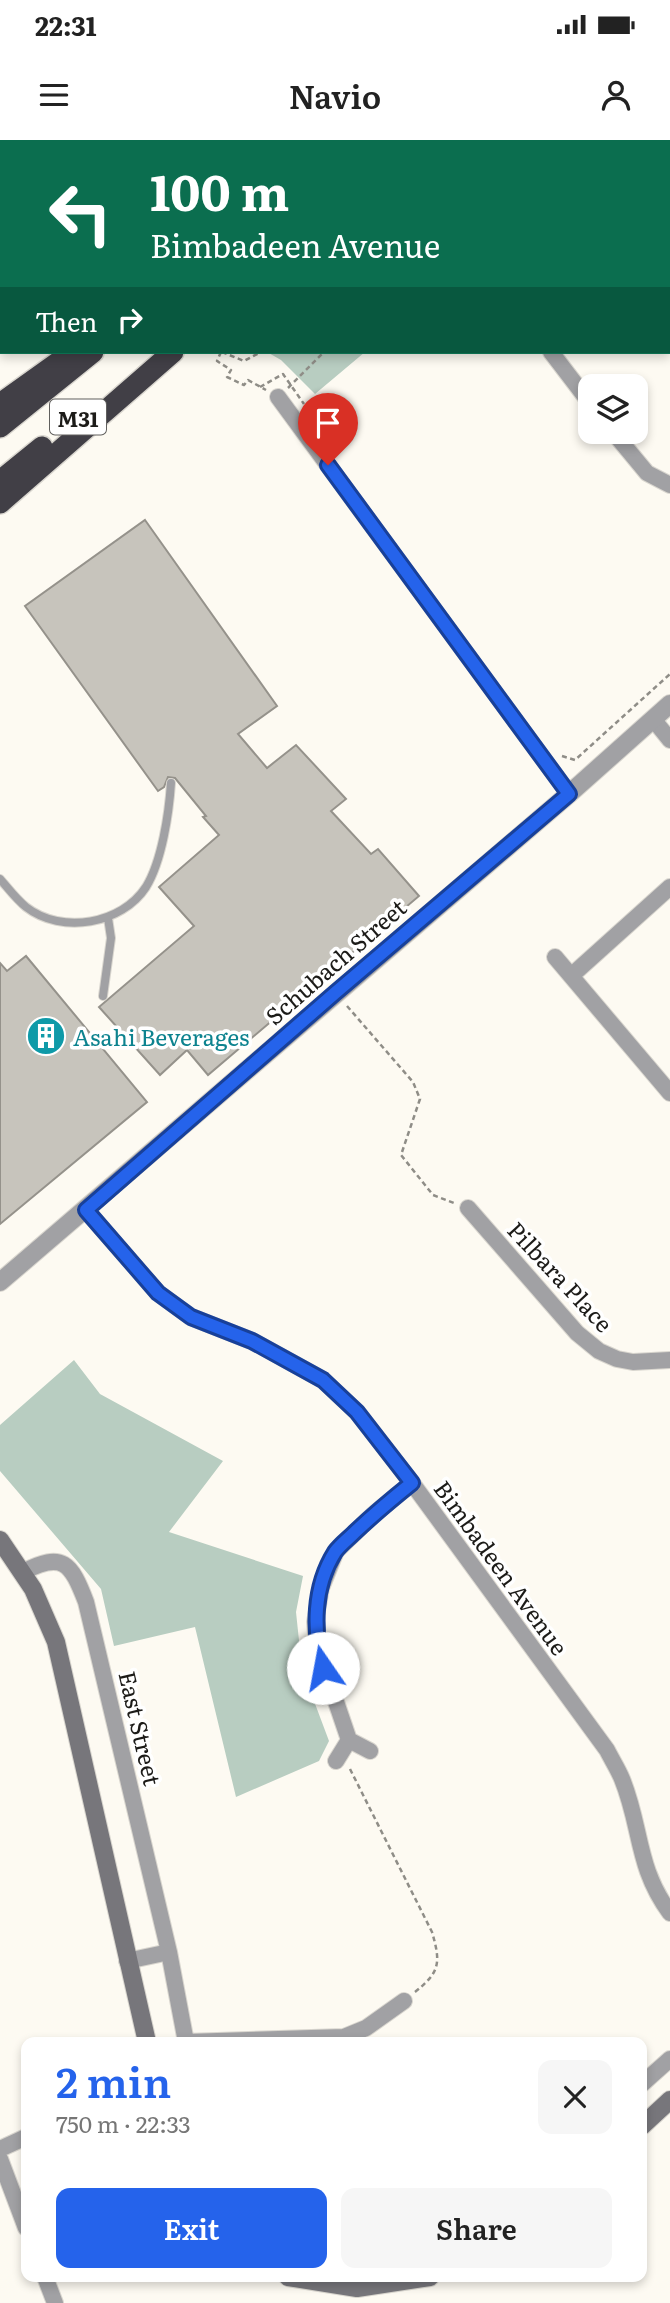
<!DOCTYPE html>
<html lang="en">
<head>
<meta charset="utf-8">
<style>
  body { margin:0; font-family:Literata,serif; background:#f6f6f6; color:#222; height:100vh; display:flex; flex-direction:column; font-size:26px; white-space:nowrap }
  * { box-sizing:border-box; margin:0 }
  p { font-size:23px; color:#767676 }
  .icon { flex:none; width:38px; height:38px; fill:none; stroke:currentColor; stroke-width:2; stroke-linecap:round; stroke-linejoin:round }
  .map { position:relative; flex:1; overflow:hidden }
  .drawer { position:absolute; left:21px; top:1897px; width:626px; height:245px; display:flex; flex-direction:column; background:#fff; border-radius:14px; box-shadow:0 4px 10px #0003 }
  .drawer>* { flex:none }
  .hud { position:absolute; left:0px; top:0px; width:670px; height:214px; box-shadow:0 4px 10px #0003; background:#0b6e4f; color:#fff; overflow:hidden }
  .tools { position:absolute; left:578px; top:234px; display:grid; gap:14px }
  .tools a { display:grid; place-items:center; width:70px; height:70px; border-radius:14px; background:#fff; box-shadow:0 4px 10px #0003; font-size:35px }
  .pin { position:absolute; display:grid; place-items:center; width:60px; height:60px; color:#fff; margin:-72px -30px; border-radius:50% 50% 50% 0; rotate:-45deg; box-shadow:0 0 7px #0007 }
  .pin .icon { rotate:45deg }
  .me { position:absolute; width:77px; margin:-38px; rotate:348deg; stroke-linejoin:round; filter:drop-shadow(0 0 5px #0008) }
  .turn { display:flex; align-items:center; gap:24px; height:147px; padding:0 35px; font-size:32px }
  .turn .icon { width:91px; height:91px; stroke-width:2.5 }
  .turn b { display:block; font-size:49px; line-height:60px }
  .then { display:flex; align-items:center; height:66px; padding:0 35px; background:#0003; gap:14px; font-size:26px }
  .round { display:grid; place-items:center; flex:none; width:74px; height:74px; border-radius:14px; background:#f6f6f6 }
  .headline { display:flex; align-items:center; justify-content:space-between; height:119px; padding:0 35px }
  h1 { font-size:42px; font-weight:600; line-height:52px; color:#2563eb }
  .primary-button { display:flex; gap:14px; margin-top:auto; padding:14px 35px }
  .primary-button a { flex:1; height:80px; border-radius:14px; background:#2563eb; color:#fff; font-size:28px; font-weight:600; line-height:80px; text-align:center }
  .primary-button a+a { background:#f6f6f6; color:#222 }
  .status { display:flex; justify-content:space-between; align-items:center; height:49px; padding:0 35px; background:#fff; direction:ltr }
  .status svg { height:19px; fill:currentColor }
  header { display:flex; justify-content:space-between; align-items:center; height:91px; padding:0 35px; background:#fff; font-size:32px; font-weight:600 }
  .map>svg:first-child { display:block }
  .green { fill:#b8cdc1 }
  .building { fill:#c7c4bc; stroke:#95928b; stroke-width:2 }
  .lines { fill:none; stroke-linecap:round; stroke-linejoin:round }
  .service-casing { stroke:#d9d6cf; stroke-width:10 }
  .minor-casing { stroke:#d9d6cf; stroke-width:18 }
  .tertiary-casing { stroke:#d9d6cf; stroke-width:20 }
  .secondary-casing { stroke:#d9d6cf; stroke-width:20 }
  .motorway-casing { stroke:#d9d6cf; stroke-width:24 }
  .path { stroke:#8f8d87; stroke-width:2.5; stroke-dasharray:5 3.5; stroke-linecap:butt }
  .service { stroke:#a1a1a4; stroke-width:8 }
  .minor { stroke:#a1a1a4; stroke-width:16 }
  .tertiary { stroke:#a1a1a4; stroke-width:18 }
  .secondary { stroke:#77767b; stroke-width:18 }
  .motorway { stroke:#413f46; stroke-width:21 }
  .rail-casing { stroke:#97958f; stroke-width:7 }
  .rail { stroke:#fff; stroke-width:4.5; stroke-dasharray:13; stroke-linecap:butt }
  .route-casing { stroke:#184099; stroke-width:18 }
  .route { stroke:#2563eb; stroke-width:12 }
  .labels { text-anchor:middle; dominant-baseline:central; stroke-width:7; stroke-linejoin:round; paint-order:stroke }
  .shield { fill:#fff; stroke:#605f5d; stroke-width:2 }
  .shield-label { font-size:21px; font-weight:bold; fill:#1c1b18 }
  .street-label { font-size:23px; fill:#1c1b18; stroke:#fff }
  .culture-label { font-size:23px; fill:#0d838f; stroke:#fff; text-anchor:start }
</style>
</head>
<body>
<div class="status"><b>22:31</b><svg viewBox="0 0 49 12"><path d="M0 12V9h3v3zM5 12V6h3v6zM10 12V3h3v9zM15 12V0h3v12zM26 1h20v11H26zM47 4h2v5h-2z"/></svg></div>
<header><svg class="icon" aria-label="menu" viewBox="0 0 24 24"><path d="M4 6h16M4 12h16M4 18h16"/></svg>Navio<svg class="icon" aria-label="person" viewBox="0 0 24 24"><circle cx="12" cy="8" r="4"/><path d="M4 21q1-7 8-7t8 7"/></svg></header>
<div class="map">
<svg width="670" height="2163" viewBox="0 0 670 2163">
  <rect width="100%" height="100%" fill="#fdfaf2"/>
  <path class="green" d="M477 0H603L475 2Z
    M267 212H365L315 254 281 220Z
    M74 1220 100 1254 223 1321 169 1392 303 1436 296 1472 302 1529 329 1601 319 1621 236 1657 195 1487 114 1506 101 1449 0 1331V1285Z"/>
  <path class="building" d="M145 380 277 566 238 594 267 628 296 605 346 659 331 671 371 714 378 709 419 756 208 935 187 910 160 935 99 867 194 786 159 747 219 695 203 677 206 676 175 638 168 637 164 647 158 651 25 466Z
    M26 816 147 962 0 1084V823L7 831Z"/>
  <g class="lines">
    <g class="service-casing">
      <path id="service" d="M0 739C8 748 16 759 26 767 62 795 122 784 146 747 162 721 169 673 171 643
        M103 856 111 798 108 778"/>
    </g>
    <g class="minor-casing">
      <path id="minor" d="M668 91 670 90
        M551 212 590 263
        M278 257 569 654
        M613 292 647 333 670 345
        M653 579 670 600
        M555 817 670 953
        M571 836 670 747
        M468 1068 577 1193 599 1211 617 1219 633 1222 670 1220
        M86 1070 158 1153 191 1177 252 1201 323 1240 357 1272 412 1343 607 1610C612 1620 618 1629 622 1639 642 1688 636 1727 670 1773
        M23 1432C63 1411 71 1423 86 1462L169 1812 186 1902
        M370 1611 349 1600 317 1506 315 1482 321 1448 336 1411 373 1375 412 1343
        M336 1621 349 1600
        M127 1821 169 1812
        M186 1902 344 1897 366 1888 404 1861
        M642 1944 670 1919
        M0 2009 26 1997
        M0 2019 26 2088
        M45 2137 55 2163"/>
    </g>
    <g class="tertiary-casing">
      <path id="tertiary" d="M0 1142 569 654 670 564"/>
    </g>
    <g class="secondary-casing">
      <path id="secondary" d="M0 1400 33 1449 56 1502 147 1902
        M642 1986 670 1960
        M288 2137 357 2148 430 2137"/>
    </g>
    <g class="motorway-casing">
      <path id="motorway" d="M342 2 344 0
        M415 2 417 0
        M0 264 67 216
        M0 287 93 212
        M0 341 42 307
        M0 363 173 212"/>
    </g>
    <path class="path" d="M647 0 649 2
      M526 2 528 0
      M668 32 670 34
      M0 78 2 79
      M221 212 217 221 231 230 227 237 244 245 248 240 266 250
      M222 212 244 221 261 212
      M260 247 283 234 304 264
      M288 248 324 212
      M562 616 575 620 670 534
      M347 866 413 942 420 959 401 1015 433 1055 454 1063
      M350 1629 432 1792C441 1823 440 1832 415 1852"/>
    <use href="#service" class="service"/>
    <use href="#minor" class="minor"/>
    <use href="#tertiary" class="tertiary"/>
    <use href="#secondary" class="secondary"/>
    <use href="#motorway" class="motorway"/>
    <g class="rail-casing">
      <path id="rail" d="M72 2 74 0
        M0 64 2 62"/>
    </g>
    <use href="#rail" class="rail"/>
  </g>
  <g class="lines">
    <g class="route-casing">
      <path id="route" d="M323 1528C313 1490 313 1447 335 1412 340 1405 348 1399 354 1393 373 1375 392 1359 412 1343L357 1272 323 1240 252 1201 191 1177 158 1153 86 1070 335 853 569 654 328 325"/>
    </g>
    <use href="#route" class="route"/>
  </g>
  <defs>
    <g id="building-disc" transform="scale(2.0125)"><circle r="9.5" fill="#0f9aa8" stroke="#fff"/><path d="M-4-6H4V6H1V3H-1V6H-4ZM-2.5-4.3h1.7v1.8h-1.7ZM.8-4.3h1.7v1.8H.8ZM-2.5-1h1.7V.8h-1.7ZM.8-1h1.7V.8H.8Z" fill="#fff"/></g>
  </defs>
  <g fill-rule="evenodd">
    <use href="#building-disc" x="46" y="896"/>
  </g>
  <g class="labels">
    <rect class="shield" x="50" y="259.5" width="56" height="35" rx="5"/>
    <g class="shield-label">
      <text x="78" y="277">M31</text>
    </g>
    <g class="street-label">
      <text transform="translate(335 821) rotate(-41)">Schubach Street</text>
      <text transform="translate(561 1136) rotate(47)">Pilbara Place</text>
      <text transform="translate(502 1427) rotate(54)">Bimbadeen Avenue</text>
      <text transform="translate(141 1588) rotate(77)">East Street</text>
    </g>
    <g class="culture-label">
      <text x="73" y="896">Asahi Beverages</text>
    </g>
  </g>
</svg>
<div class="tools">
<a><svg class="icon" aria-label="layers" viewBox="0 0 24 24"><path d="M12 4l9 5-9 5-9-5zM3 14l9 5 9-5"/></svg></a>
</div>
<div class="pin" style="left:328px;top:325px;background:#d93025"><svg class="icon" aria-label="arrive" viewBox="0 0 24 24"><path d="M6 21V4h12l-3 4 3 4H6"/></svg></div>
<svg class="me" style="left:323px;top:1528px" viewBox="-20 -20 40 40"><circle r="19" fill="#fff"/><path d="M0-13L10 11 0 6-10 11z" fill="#2563eb"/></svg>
<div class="hud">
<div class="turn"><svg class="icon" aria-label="left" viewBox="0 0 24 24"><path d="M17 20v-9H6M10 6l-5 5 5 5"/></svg><div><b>100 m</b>Bimbadeen Avenue</div></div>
<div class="then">Then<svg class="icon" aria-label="right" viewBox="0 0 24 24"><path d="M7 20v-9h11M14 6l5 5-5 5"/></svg></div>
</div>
<section class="drawer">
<div class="headline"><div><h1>2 min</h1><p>750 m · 22:33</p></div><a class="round"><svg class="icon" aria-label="close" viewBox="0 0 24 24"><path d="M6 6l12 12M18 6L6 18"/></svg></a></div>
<div class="primary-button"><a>Exit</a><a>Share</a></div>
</section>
</div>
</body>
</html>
